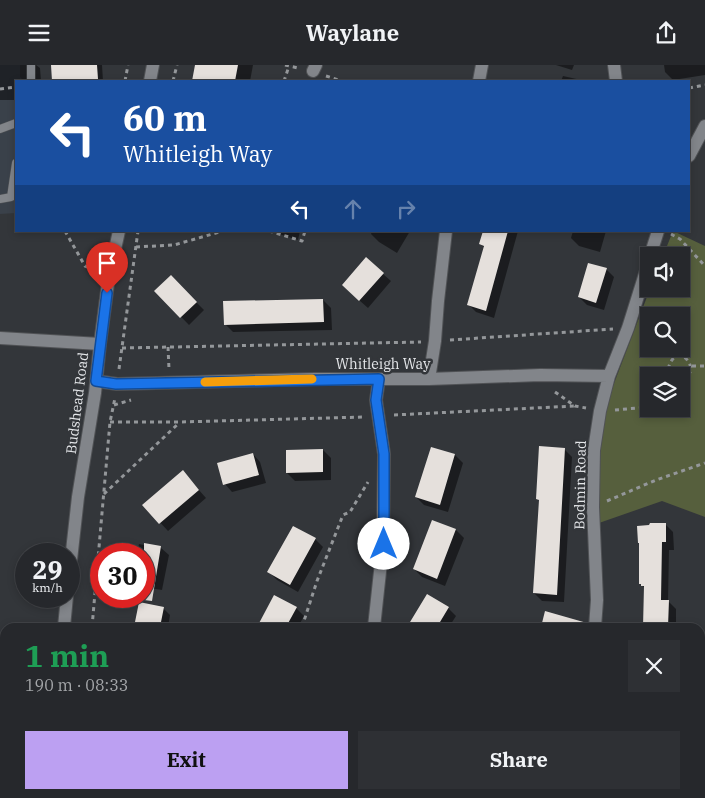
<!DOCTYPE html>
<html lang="en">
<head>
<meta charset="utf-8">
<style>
  body { margin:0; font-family:"IBM Plex Serif",serif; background:#2e3034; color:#f1f3f6; height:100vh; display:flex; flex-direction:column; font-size:19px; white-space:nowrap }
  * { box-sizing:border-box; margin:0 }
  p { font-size:16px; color:#a4a6a9 }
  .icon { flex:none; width:28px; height:28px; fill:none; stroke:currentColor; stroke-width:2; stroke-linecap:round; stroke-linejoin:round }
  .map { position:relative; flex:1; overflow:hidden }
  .panel { position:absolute; left:0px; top:558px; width:705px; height:176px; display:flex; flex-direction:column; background:#26282c; border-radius:15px 15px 0 0; box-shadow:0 2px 8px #0003,0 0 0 1px #424448 }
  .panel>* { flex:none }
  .guide { position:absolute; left:15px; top:15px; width:675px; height:152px; border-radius:0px; box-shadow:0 2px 8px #0003,0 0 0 1px #424448; background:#1a4fa0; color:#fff; overflow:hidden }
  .buttons { position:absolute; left:640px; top:182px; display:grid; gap:10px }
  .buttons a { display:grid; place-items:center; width:50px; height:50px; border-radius:0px; background:#26282c; box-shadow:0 2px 8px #0003,0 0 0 1px #424448; font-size:25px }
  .speed { position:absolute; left:15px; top:478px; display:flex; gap:10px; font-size:25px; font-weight:700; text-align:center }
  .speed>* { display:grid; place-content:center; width:65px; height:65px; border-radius:50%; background:#26282c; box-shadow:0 2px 8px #0003,0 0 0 1px #424448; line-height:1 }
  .speed small { font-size:12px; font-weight:400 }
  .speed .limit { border:8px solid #d22; background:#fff; color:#111 }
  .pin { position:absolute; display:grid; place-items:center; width:42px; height:42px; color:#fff; margin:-51px -21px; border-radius:50% 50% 50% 0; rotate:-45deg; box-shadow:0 0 5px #0007 }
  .pin .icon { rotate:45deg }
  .me { position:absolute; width:55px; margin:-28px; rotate:0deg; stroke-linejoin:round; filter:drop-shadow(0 0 4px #0008) }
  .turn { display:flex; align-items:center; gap:18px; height:105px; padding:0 25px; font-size:22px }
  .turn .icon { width:65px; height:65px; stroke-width:2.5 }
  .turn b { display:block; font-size:35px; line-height:42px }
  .lanes { display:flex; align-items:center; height:48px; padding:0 25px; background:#0003; justify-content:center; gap:25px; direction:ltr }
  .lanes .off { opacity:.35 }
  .round { display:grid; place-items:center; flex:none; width:52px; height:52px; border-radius:0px; background:#2e3034 }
  .overview { display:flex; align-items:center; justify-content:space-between; height:85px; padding:0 25px }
  h1 { font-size:30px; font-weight:800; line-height:38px; color:#1e9e55 }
  .primary-button { display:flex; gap:10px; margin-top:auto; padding:10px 25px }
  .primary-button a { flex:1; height:58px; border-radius:0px; background:#bca0f2; color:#111; font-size:20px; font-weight:800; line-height:58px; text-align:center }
  .primary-button a+a { background:#2e3034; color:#f1f3f6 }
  header { display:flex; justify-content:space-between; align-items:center; height:65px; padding:0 25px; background:#26282c; font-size:22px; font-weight:800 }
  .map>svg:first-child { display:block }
  .built { fill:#3a414a }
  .green { fill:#565f3d; fill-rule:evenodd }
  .shadow { fill:#0007 }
  .building { fill:#e5e0dc }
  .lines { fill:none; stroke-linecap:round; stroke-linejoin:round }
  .service-casing { stroke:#505255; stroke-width:9 }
  .minor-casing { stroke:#505255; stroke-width:14 }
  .tertiary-casing { stroke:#505255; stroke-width:14 }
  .path { stroke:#94979a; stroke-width:3; stroke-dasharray:4 4; stroke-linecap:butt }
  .service { stroke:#82858a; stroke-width:8 }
  .minor { stroke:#82858a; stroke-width:12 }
  .tertiary { stroke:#82858a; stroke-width:12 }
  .route-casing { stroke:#114b97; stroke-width:12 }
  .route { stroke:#1a73e8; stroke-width:9 }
  .slow { stroke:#f59e0b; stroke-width:9 }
  .labels { text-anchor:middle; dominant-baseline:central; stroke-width:5; stroke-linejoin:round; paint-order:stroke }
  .street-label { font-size:14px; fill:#e5e7ea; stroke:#33363a }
</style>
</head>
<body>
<header><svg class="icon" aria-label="menu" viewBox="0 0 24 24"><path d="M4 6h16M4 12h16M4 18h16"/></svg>Waylane<svg class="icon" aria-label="share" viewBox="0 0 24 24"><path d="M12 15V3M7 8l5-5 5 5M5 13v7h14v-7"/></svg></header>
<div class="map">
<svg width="705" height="733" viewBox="0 0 705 733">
  <rect width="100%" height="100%" fill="#33363a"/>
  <path class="built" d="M0 0H20V12L24 16H16V148L0 149Z"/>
  <path class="green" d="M673 166 705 181V452L662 436 599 458 597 363 650 224H681V191H663ZM649 251H681V284H649ZM649 311H681V344H649Z
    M705 665V733H697L698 729H700V708Z"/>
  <path class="shadow" d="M0 0H36L40 3 41 16H16V35H0Z
    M52 0H102L103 16H53Z
    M196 0H253L250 16H193Z
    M556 0H574L572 5Z
    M664 0H705V10L673 15 665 7Z
    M563 11 581 15 582 16H561Z
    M276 166H300L298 175 279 169Z
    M372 166H410L397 188 379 177 371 169Z
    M484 166H518L494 253 476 247 468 239 485 183 480 179Z
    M573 166H606L600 187 579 181 571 173Z
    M606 204 614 212 604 245 587 240 579 232Z
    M383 209 391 216 368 243 351 228Z
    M171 212 204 245 189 260 156 226Z
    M323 235 331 243 332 265 233 267 225 259Z
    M432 383 455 390 463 398 448 447 424 440 416 432Z
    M564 384 572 392 564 537 542 536 534 528 540 437 538 434Z
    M323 385 331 393V415L295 416 287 408Z
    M253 389 260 397 266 418 232 427 225 419Z
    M190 415 206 433 168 466 144 440Z
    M433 456 456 465 464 473 445 521 422 512 414 504Z
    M665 459 673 467 674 485H669L668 536 676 544V562H645L646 524 640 518Z
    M315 474 323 482 298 527 277 515 269 507Z
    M139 479 161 483 169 490 162 525 144 522V489H137Z
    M427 530 448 543 456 551 449 562H408Z
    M275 532 296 543 304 551 298 562H258Z
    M140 538 163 543 170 550 168 562H135Z
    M546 548 572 561 571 562H542Z
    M124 729H157L156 733H123Z
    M230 729H249L247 733H239Z
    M501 729H529L527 733H497Z
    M614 729H650L648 733H613Z"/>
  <path class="building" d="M51 0H97L98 14 52 16Z
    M195 0H238L235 16H192Z
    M483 166H508L486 246 467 240 484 181 479 179Z
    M366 192 384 208 359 236 342 220Z
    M588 198 607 203 596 238 578 232Z
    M171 210 197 237 180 253 154 226Z
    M323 234 324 257 224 260 223 236Z
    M539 381 565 383 557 530 533 528 539 435 536 434Z
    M431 382 455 389 440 440 415 432Z
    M323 384V407L286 408V385Z
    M253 388 259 410 223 420 217 398Z
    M183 405 199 425 159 459 142 440Z
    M432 455 456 464 437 514 413 504Z
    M650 458H666V477H662L661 535H669L668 562H643L644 521H641V519H639V478H638L637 461 649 460Z
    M293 461 316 473 290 520 267 507Z
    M144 478 161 481 152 536 144 535Z
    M427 529 449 542 437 562H407Z
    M274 530 297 542 286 562H257Z
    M139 537 164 542 160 562H134Z
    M545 546 587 558 586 562H541Z"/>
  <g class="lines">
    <g class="service-casing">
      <path id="service" d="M31 0V16
        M0 64 16 58
        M0 134 11 132 16 98"/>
    </g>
    <g class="minor-casing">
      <path id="minor" d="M614 0 616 16
        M313 6 316 0
        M479 16 482 0
        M689 91 705 61
        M650 191 658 166
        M0 273 100 279
        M429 314 435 276 438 236 446 166
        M96 316 117 319 315 314H429L540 310 609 311
        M374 562 383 479 384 389 376 335 379 314
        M595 562 597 535 593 442 594 385 600 346 609 311 628 263 649 196
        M288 733 291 729
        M552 733 555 729"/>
    </g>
    <g class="tertiary-casing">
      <path id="tertiary" d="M150 16 153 0
        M69 513 78 432 95 328 100 279 109 211 119 166
        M64 562 67 531
        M60 729 61 733"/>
    </g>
    <path class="path" d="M285 0 298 3
      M326 11 342 16
      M125 16 128 0
      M173 16 177 0
      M284 16 289 1
      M689 23 705 20
      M0 24 16 22
      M65 166 85 201 95 205
      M269 166 302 176 305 166
      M671 169 680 174 705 201
      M136 182 174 180 223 166
      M450 275 613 264
      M168 282 169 304
      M122 283 421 277
      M678 284V291
      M692 301H705
      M119 304 138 166
      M673 311 669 301C678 274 705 308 681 314
      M555 327 575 341 586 343
      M114 340 131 335
      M615 345 649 342
      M394 350 575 341
      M110 357H179L365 352
      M104 429 179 358
      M607 436 656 415 705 398
      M92 562 110 357 115 333
      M302 562 317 516 343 450 350 447 368 417
      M84 729 85 733
      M251 733 252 729"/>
    <use href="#service" class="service"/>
    <use href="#minor" class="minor"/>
    <use href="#tertiary" class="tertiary"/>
  </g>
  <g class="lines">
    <g class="route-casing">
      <path id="route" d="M107 228 96 316 116 319 379 314 376 335 384 389V479"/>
    </g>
    <use href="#route" class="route"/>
    <path class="slow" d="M205 317 312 314"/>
  </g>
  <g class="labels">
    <g class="street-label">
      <text x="383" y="299">Whitleigh Way</text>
      <text transform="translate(77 338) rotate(-83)">Budshead Road</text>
      <text transform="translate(580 420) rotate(-89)">Bodmin Road</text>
    </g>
  </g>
</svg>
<div class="buttons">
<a><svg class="icon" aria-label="sound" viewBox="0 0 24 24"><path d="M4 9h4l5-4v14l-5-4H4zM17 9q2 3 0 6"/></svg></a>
<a><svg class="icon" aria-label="search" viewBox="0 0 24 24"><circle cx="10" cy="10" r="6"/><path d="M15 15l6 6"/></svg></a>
<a><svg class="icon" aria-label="layers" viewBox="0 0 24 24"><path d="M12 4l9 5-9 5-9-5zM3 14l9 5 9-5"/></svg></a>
</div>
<div class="speed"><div>29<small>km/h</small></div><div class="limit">30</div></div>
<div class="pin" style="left:107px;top:228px;background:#d93025"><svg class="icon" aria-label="arrive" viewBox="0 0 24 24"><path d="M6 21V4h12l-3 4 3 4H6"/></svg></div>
<svg class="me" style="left:384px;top:479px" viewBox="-20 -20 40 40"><circle r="19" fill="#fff"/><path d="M0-13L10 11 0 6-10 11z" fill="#1a73e8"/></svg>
<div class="guide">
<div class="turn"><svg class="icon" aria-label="left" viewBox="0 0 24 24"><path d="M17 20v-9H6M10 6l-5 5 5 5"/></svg><div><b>60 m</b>Whitleigh Way</div></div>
<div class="lanes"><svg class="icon" aria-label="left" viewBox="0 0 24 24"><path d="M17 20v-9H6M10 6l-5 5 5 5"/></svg><svg class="icon off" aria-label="ahead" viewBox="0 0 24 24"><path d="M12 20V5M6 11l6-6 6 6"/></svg><svg class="icon off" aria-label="right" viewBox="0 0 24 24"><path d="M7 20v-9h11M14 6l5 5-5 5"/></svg></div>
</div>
<section class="panel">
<div class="overview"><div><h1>1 min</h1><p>190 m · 08:33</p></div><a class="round"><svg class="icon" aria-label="close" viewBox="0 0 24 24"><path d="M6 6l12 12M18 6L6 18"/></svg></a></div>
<div class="primary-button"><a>Exit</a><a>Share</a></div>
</section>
</div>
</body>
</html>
